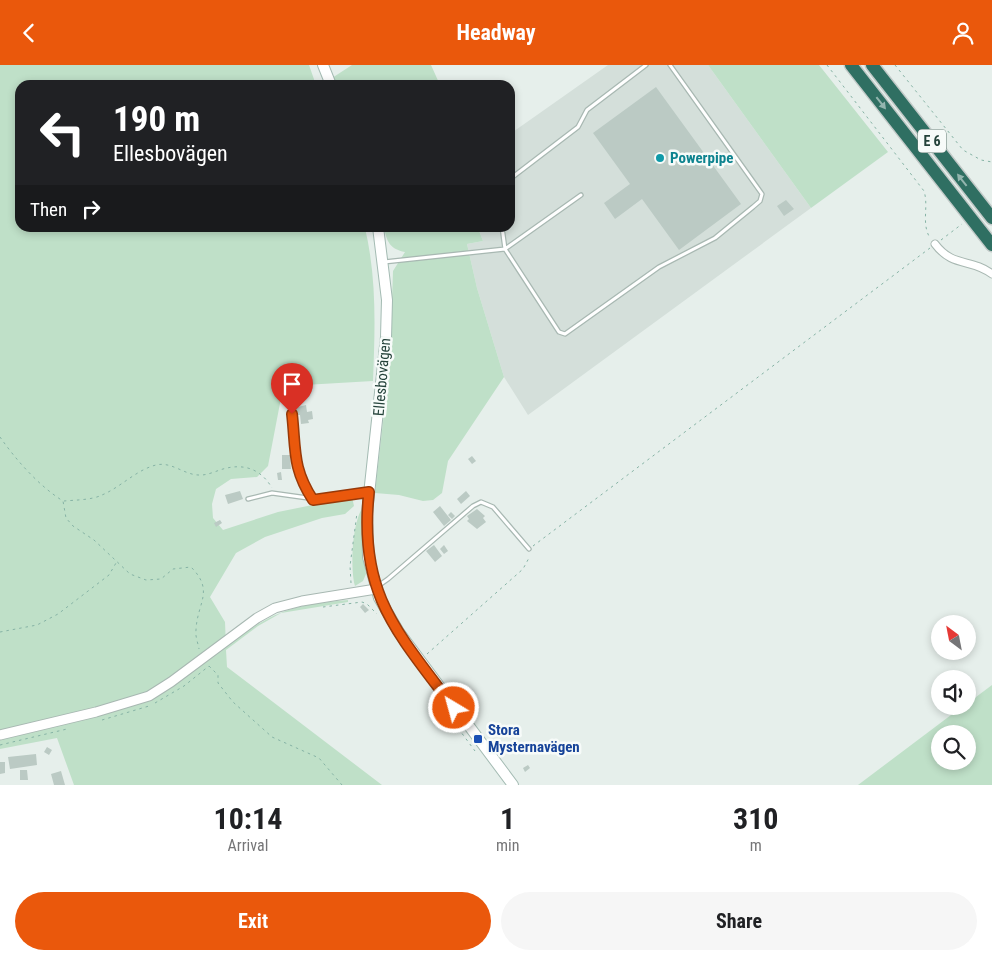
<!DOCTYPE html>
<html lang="en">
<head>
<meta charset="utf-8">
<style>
  body { margin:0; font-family:"Roboto Condensed",sans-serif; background:#f6f6f6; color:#202124; height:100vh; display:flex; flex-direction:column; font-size:19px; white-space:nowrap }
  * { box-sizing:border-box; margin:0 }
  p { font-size:16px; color:#757577 }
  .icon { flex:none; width:28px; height:28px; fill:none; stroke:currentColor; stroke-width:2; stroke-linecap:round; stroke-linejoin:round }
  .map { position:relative; height:720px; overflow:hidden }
  .panel { display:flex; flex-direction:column; background:#fff; flex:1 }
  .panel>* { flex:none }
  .hud { position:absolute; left:15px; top:15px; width:500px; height:152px; border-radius:15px; box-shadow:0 2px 8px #0003; background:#202124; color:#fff; overflow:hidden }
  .needle { width:32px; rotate:328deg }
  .controls { position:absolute; left:931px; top:550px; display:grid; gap:10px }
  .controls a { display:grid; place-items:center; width:45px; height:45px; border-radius:50%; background:#fff; box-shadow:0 2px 8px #0003; font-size:25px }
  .pin { position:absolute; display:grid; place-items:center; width:42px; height:42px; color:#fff; margin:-51px -21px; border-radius:50% 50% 50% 0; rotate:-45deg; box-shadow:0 0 5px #0007 }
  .pin .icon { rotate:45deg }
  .me { position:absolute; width:55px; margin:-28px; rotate:323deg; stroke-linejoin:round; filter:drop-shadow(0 0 4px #0008) }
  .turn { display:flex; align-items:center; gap:18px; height:105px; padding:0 15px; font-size:22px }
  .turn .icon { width:65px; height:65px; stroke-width:2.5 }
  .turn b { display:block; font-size:35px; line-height:42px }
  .then { display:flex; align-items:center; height:48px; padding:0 15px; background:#0003; gap:10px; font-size:19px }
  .eta { display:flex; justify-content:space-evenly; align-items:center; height:85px; text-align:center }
  .eta b { font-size:30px; font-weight:700; line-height:35px }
  .primary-button { display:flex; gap:10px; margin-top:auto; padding:10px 15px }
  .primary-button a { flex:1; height:58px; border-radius:30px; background:#ea580c; color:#fff; font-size:20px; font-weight:700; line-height:58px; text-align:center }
  .primary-button a+a { background:#f6f6f6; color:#202124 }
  header { display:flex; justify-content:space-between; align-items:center; height:65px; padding:0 15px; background:#ea580c; color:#fff; font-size:22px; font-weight:700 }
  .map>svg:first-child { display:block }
  .built { fill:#d4dfda }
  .green { fill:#bfe0c8; fill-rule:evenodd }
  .building { fill:#bbcac4 }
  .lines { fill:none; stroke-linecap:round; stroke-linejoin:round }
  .service-casing { stroke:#a8b8b2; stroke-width:5.5 }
  .minor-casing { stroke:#a8b8b2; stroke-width:9 }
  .tertiary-casing { stroke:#a8b8b2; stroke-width:11 }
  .secondary-casing { stroke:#a4bbb3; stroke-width:12 }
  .motorway-casing { stroke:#c2cac8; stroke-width:15 }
  .path { stroke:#86b3a5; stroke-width:1; stroke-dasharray:2.5 4; stroke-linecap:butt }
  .service { stroke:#fff; stroke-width:3 }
  .minor { stroke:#fff; stroke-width:7 }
  .tertiary { stroke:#fff; stroke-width:9 }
  .secondary { stroke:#fff; stroke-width:10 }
  .motorway { stroke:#2f6f62; stroke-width:12 }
  .oneway { fill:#93b5ae }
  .route-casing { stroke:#983908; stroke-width:12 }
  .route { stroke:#ea580c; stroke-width:9 }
  .culture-dot { fill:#0f9aa8; stroke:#f7fbf9; stroke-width:2 }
  .transit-dot { fill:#1a4fb4; stroke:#f7fbf9; stroke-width:2 }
  .labels { text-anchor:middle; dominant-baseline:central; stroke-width:5; stroke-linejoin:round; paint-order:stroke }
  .shield { fill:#f7fbf9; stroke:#637a73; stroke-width:1 }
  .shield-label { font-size:14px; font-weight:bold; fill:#24423a }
  .culture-label { font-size:15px; font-weight:bold; fill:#0d838f; stroke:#f7fbf9; text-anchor:start }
  .street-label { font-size:15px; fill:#24423a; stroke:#f7fbf9 }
  .transit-label { font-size:15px; font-weight:bold; fill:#164399; stroke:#f7fbf9; text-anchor:start }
</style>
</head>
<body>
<header><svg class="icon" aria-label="back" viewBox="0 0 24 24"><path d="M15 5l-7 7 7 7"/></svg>Headway<svg class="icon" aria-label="person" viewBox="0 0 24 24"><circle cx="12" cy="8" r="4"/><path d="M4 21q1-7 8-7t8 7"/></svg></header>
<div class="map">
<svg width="992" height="720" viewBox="0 0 992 720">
  <rect width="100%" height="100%" fill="#e6efeb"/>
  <path class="built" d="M608 0H708L811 143 528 350 504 312 477 223 467 179 483 176 478 163 510 162V69Z"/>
  <path class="green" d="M0 0H309L316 20H20V162L365 163C377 214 375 264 373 316L287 321 281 333 268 401 257 412 231 414 216 424 212 439 213 453 223 465 278 447 352 432 354 441 345 449 322 453 265 472 236 488 210 532 225 557 226 581C273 547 289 540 348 535V537L281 548 258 561 226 585 227 602 382 720H74L57 673 0 684Z
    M352 0H431L440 20H335L332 13Z
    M708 0H819L888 87 811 143Z
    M384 163H478L483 176 467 179 477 223 504 312 448 396 442 428 433 435 423 436 399 430 375 428 390 295 393 206 405 187C390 184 387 177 384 163Z
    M363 442 362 472 366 509 363 516 355 521C350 504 352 457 363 442Z
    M992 620V720H858L963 641H968V638ZM940 669H968V696H940Z"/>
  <path class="building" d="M656 22 741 139 679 185 642 134 615 154 604 138 630 119 593 68Z
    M786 135 794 144 784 151 777 141Z
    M306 340 307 347 312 346 313 354 308 355 309 358 301 359 300 350H295L294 343Z
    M282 390H290L291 404H282Z
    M472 391 476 396 472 399 468 394Z
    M281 407 282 415H278L277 408Z
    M240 426 243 434 228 439 225 430Z
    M466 426 470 431 461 439 457 434Z
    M440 441 451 455 444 461 433 447Z
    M477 444 485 451 483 453 486 457 477 464 467 456 469 454 467 451Z
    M451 447 455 451 452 454 448 450Z
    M220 455 222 458 216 462 214 458Z
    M434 480 442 491 435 497 426 486Z
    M444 480 448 486 444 489 440 484Z
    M363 539 369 545 365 548 360 542Z
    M47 682 52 685 49 690 44 687Z
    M36 689 37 700 10 704 8 692Z
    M0 697H5V708L0 709Z
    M528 700 530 703 525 707 523 703Z
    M20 705H27L28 715H20Z
    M61 706 65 720H54L51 709Z"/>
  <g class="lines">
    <g class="service-casing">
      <path id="service" d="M510 114 578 62 587 45 646 0
        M502 162 505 184 559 267 565 269 659 202 715 173 753 142 760 136 762 129 670 0
        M384 197 505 184 581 130
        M290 336C294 373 291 402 313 434
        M248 434 272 428 322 435 366 428
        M378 521 388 514 473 441 481 437 493 442 529 484"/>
    </g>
    <g class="minor-casing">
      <path id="minor" d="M935 179C953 203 971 193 992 209"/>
    </g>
    <g class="tertiary-casing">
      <path id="tertiary" d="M0 670 96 647 149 631 171 617 257 553 275 543 302 536 376 524"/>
    </g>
    <g class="secondary-casing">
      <path id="secondary" d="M323 0 331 20
        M378 162 387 235 386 272 367 448 368 492 379 533 399 567 513 720"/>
    </g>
    <g class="motorway-casing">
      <path id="motorway" d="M851 0 992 180
        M872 0 992 153"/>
    </g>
    <path class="path" d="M827 0 924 126C929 142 921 158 930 173
      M895 0 963 85 981 95 992 97
      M941 175 962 159
      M0 372C16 395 39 421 63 436L66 453 73 461 94 475 130 509 146 515 161 514 173 504 191 502C215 526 197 538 196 565 195 571 198 578 199 584
      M64 436C75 435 92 435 102 430 121 422 136 405 156 400 172 396 185 411 201 410 208 410 216 406 223 404 244 398 261 404 272 423
      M533 481 930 183
      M351 518 350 501 357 448
      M323 542 362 537 367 539 377 549
      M0 567 37 560 58 549 109 510 116 498
      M427 589 523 504 530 491
      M209 601 218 610V618L233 637 272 672 319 693 342 720
      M435 632 475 686
      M155 638 184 621 209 601
      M102 655 149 641
      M0 680 67 664"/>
    <use href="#service" class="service"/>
    <use href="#minor" class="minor"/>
    <use href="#tertiary" class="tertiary"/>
    <use href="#secondary" class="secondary"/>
    <use href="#motorway" class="motorway"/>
  </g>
  <defs><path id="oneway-solid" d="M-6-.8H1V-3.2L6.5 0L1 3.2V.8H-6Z" transform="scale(1.25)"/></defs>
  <g class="oneway">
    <use href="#oneway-solid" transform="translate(881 38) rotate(52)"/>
    <use href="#oneway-solid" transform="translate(962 115) rotate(-128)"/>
  </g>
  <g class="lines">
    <g class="route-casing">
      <path id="route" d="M292 349C296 384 292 403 313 435L369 427C358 529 397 567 454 643"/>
    </g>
    <use href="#route" class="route"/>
  </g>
  <circle class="culture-dot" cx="660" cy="93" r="5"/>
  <rect class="transit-dot" x="473" y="669" width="10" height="10" rx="2.5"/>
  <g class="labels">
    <rect class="shield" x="918" y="64.5" width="28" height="23" rx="4"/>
    <g class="shield-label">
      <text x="932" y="76">E 6</text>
    </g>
    <g class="culture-label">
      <text x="670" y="93">Powerpipe</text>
    </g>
    <g class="street-label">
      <text transform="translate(382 312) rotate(-85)">Ellesbovägen</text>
    </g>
    <g class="transit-label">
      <text x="488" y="665">Stora<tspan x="488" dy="17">Mysternavägen</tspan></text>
    </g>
  </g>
</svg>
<div class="controls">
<a><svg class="needle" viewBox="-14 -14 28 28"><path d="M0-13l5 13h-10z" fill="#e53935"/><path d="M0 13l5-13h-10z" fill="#757577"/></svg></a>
<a><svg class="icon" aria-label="sound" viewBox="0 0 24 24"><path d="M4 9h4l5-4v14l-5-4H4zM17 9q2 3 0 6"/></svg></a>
<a><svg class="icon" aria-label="search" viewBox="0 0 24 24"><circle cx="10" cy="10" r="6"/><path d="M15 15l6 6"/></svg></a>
</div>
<div class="pin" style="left:292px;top:349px;background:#d93025"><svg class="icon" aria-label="arrive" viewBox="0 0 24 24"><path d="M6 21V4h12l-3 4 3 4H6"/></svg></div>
<svg class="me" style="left:454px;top:643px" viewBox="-20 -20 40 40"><circle r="17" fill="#ea580c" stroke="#fff" stroke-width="3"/><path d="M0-11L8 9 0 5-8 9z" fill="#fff"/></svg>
<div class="hud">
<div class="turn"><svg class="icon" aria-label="left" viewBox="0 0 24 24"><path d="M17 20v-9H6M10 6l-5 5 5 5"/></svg><div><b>190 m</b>Ellesbovägen</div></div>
<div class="then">Then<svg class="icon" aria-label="right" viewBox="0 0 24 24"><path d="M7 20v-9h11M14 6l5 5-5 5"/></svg></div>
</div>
</div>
<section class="panel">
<div class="eta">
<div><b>10:14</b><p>Arrival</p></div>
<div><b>1</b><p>min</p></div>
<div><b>310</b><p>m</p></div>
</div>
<div class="primary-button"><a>Exit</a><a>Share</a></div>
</section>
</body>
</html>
